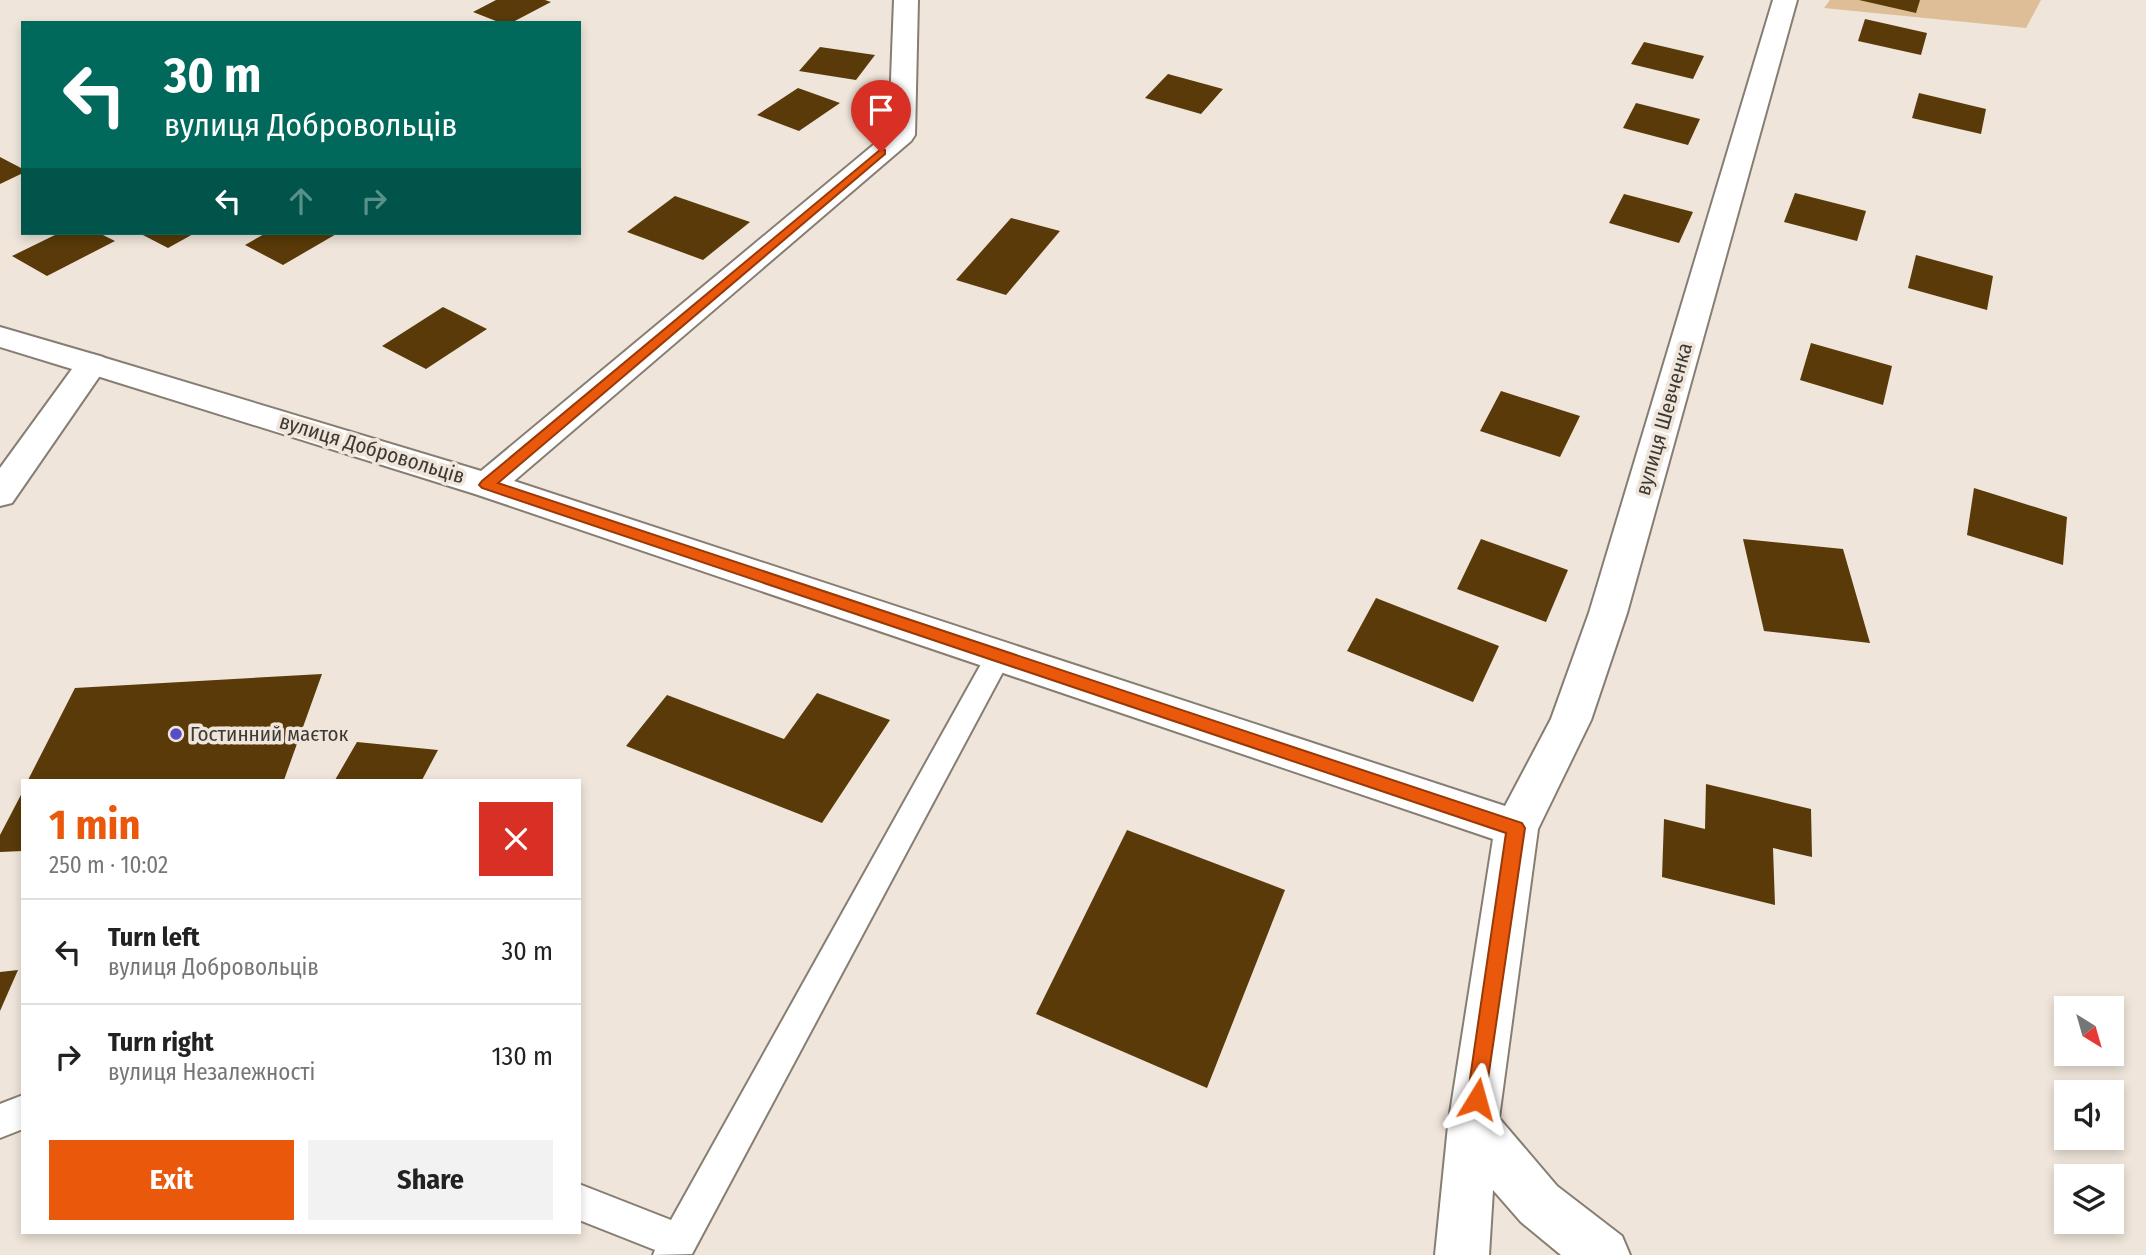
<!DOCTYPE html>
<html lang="en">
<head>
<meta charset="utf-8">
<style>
  body { margin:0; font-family:"Fira Sans Condensed",sans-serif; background:#f2f2f2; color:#222; height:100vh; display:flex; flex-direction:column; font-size:26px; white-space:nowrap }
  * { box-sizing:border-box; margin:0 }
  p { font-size:23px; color:#767676 }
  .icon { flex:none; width:38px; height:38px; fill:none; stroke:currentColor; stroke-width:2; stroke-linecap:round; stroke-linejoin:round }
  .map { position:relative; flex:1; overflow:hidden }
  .panel { position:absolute; left:21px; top:779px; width:560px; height:455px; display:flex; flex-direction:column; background:#fff; border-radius:0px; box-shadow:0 4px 10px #0003 }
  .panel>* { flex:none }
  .guide { position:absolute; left:21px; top:21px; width:560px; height:214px; border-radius:0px; box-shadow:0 4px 10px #0003; background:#00695c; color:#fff; overflow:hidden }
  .needle { width:46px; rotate:143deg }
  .buttons { position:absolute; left:2054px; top:996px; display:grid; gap:14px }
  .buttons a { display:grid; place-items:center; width:70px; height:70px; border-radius:0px; background:#fff; box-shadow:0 4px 10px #0003; font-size:35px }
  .pin { position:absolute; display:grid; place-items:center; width:60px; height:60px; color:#fff; margin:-72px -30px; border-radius:50% 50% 50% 0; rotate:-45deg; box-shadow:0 0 7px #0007 }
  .pin .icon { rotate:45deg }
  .me { position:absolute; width:77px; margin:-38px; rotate:8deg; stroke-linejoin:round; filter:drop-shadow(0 0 5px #0008) }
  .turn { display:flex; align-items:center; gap:24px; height:147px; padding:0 28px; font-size:32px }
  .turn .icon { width:91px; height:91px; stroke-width:2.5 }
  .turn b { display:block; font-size:49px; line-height:60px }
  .lanes { display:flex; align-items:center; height:66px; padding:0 28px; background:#0003; justify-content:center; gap:35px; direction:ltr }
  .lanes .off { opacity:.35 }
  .round { display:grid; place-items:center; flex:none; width:74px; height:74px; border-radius:0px; background:#f2f2f2 }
  .headline { display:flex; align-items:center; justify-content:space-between; height:119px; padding:0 28px }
  h1 { font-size:42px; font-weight:700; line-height:52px; color:#ea580c }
  .button { display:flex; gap:14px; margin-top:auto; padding:14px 28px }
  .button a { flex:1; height:80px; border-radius:0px; background:#ea580c; color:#fff; font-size:28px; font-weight:700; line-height:80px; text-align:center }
  .button a+a { background:#f2f2f2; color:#222 }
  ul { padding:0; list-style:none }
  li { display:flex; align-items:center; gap:21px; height:105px; padding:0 28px; border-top:2px solid #e0e0e0 }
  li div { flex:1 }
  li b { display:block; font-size:26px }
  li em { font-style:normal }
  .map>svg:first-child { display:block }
  .green { fill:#debe96 }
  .building { fill:#593a08 }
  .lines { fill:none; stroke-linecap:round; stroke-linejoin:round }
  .service-casing { stroke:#867d73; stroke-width:4 }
  .minor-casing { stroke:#867d73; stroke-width:4 }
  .tertiary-casing { stroke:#867d73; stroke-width:4 }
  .service { fill:#fff; fill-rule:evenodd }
  .minor { fill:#fff; fill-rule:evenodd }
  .tertiary { fill:#fff; fill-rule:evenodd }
  .route { fill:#ea580c; stroke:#983908; stroke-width:2 }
  .poi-dot { fill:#594dc5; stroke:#efe5da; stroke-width:2.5 }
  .labels { text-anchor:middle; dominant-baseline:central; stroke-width:7; stroke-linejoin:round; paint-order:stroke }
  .street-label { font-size:21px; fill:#3d3935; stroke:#efe5da }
  .poi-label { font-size:21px; fill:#3d3935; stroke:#efe5da; text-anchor:start }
</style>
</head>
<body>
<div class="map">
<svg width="2146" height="1255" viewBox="0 0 2146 1255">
  <rect width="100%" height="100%" fill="#efe5da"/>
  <path class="green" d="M1830 0H2041L2026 28 1824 8Z"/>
  <path class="building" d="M496 0H545L551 2 511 23H501L473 12Z
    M1859 0H1920L1916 13Z
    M1865 19 1927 33 1921 55 1858 41Z
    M1644 42 1704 56 1693 79 1631 64Z
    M820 47 875 55 856 80 799 71Z
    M1168 74 1223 89 1201 114 1145 98Z
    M798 88 840 103 799 131 757 115Z
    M1919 93 1986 109 1981 134 1912 118Z
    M1636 103 1700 119 1688 145 1623 128Z
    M0 157 23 169V173L0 184Z
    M1795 193 1866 211 1857 241 1784 222Z
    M1624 194 1693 212 1679 243 1609 223Z
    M675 196 750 222 703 260 627 232Z
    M1011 218 1060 231 1006 295 956 280Z
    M59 233H99L115 241 47 276 12 256Z
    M139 233H195L168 248Z
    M266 233H338L283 265 245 245Z
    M1916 255 1993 276 1987 310 1908 288Z
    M443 307 487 329 426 369 382 346Z
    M1811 343 1892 366 1883 405 1800 380Z
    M1501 391 1580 416 1560 457 1480 431Z
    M1974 488 2067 517 2063 565 1967 535Z
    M1481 539 1568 570 1546 622 1457 589Z
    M1743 539 1843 549 1870 643 1764 631Z
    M1376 598 1499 646 1473 702 1347 651Z
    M322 674 284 780H28L75 688Z
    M817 693 890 720 822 823 626 746 667 695 784 739Z
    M357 742 438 750 422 780H335Z
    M1706 784 1811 809 1812 857 1773 848 1775 905 1662 877 1664 819 1705 829Z
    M23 791V851L0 852V835Z
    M1127 830 1285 890 1207 1088 1036 1014Z
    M18 970 0 1011V972Z"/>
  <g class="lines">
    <g class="service-casing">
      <path id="service" d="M999 645 1008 648 1012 655 692 1254 653 1255 655 1250 579 1220V1184L671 1220 990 648Z
        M23 1095V1129L0 1138V1104Z"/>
    </g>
    <g class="minor-casing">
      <path id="minor" d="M894 0H918L915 135 911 141 514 481 1505 806 1551 719 1589 613 1773 0H1797L1627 613 1591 720 1538 829 1499 1118 1557 1186 1622 1236 1630 1255H1561L1521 1222 1493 1190 1489 1255H1435L1448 1126 1493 839 475 494 81 371 76 364 81 357 92 354 481 471 889 132Z"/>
    </g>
    <g class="tertiary-casing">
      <path id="tertiary" d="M0 327 103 357 108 364 12 503 0 506V468L72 369 0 347Z"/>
    </g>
    <use href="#service" class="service"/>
    <use href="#minor" class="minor"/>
    <use href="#tertiary" class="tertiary"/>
  </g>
  <path class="route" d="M881 149 885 150V154L498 483 1522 823 1525 828 1484 1106 1477 1109 1470 1106 1467 1099 1506 833 482 488 479 485 482 481Z"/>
  <circle class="poi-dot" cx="176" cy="734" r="7"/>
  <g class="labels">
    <g class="street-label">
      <text transform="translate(1664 419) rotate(-74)">вулиця Шевченка</text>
      <text transform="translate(372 449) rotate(17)">вулиця Добровольців</text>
    </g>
    <g class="poi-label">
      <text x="190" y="734">Гостинний маєток</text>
    </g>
  </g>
</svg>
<div class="buttons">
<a><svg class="needle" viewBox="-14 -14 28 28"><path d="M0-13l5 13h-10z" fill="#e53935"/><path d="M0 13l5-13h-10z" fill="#767676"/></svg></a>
<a><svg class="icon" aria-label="sound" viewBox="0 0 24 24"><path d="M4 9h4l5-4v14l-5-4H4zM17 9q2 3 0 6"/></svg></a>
<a><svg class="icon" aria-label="layers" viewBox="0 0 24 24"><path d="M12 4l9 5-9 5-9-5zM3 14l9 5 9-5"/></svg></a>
</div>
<div class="pin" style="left:881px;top:152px;background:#d93025"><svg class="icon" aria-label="arrive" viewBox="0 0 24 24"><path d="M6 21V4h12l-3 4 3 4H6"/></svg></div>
<svg class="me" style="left:1477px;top:1099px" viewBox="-20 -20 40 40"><path d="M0-17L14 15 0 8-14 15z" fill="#ea580c" stroke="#fff" stroke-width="4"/></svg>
<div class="guide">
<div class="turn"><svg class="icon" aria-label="left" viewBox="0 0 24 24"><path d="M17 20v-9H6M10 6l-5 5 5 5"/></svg><div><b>30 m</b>вулиця Добровольців</div></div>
<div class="lanes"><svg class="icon" aria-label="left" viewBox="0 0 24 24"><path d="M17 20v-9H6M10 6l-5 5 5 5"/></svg><svg class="icon off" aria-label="ahead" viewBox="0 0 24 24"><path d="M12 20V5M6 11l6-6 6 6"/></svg><svg class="icon off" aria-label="right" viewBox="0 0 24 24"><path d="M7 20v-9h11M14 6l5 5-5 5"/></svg></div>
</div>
<section class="panel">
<div class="headline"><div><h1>1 min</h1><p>250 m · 10:02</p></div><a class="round" style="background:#d93025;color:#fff"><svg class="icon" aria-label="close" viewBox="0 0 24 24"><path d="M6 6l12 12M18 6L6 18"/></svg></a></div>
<ul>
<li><svg class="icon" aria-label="left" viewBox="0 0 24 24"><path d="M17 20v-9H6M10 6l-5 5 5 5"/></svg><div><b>Turn left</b><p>вулиця Добровольців</p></div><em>30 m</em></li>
<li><svg class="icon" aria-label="right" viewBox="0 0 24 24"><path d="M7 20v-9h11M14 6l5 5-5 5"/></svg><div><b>Turn right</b><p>вулиця Незалежності</p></div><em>130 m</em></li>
</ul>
<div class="button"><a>Exit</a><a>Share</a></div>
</section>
</div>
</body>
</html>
